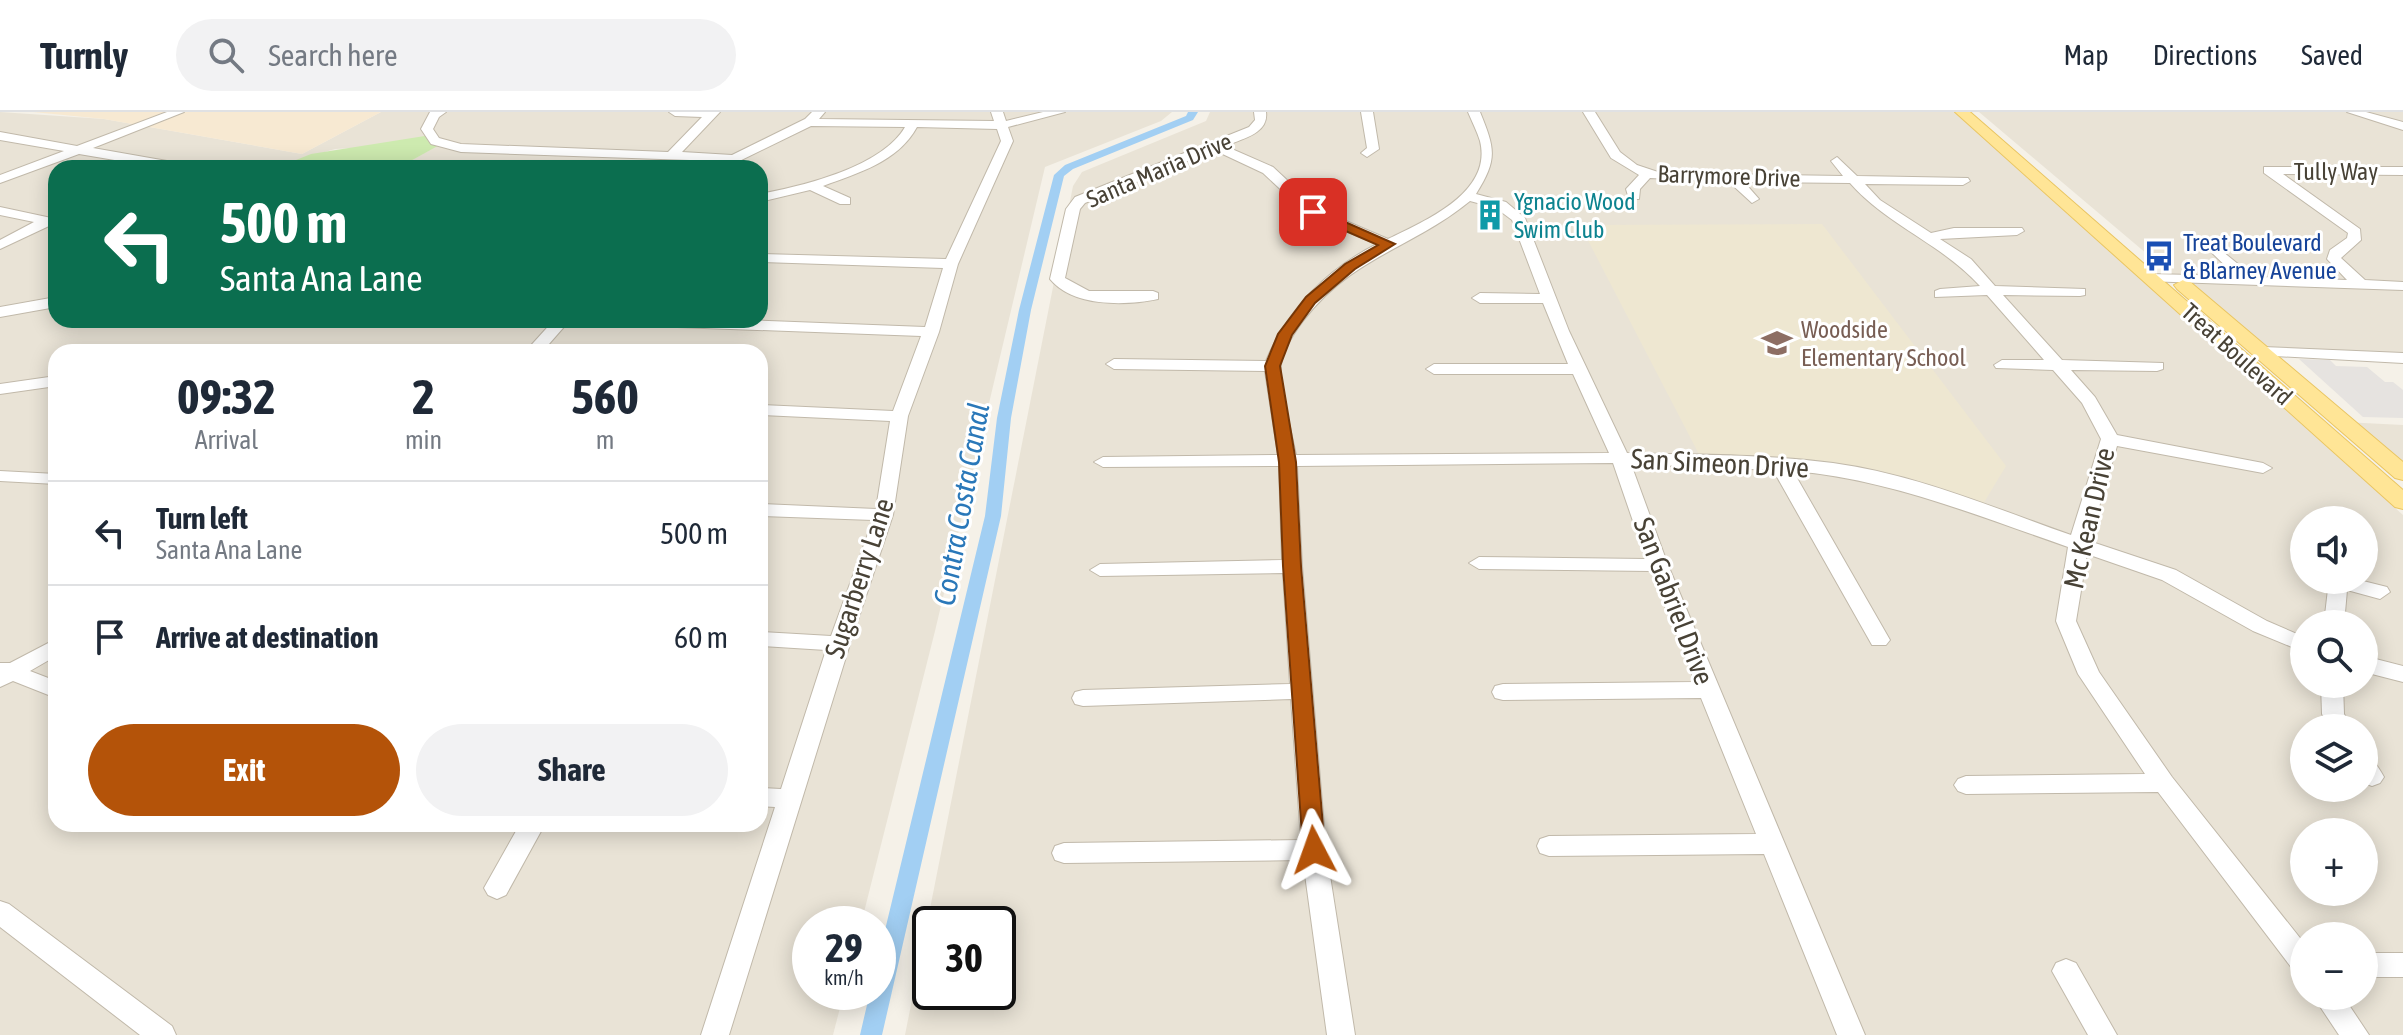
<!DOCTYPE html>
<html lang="en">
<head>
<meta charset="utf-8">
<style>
  body { margin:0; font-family:"Asap Condensed",sans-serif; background:#f2f2f3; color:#1f2937; height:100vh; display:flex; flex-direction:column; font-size:30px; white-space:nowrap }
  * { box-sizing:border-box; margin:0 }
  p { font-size:26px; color:#747a83 }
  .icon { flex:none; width:44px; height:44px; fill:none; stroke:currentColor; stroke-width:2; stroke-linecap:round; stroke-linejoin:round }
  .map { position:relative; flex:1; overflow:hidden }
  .drawer { position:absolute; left:48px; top:232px; width:720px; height:488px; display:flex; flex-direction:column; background:#fff; border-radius:24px; box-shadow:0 4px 20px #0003 }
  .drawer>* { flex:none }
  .top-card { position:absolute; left:48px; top:48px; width:720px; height:168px; border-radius:24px; box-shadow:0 4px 20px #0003; background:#0b6e4f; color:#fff; overflow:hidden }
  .controls { position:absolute; left:2290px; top:394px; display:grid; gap:16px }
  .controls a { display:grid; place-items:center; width:88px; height:88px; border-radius:50%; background:#fff; box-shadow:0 4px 20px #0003; font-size:40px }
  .speed { position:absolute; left:792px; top:794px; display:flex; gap:16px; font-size:40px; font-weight:700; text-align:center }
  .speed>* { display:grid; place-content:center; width:104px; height:104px; border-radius:50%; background:#fff; box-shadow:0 4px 20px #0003; line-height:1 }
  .speed small { font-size:20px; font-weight:400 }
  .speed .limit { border:4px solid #111; border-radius:12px; background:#fff; color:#111 }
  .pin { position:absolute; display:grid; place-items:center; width:68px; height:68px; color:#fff; margin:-34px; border-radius:16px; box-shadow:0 4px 12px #0006 }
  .me { position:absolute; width:88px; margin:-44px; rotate:356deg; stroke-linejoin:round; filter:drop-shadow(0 0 6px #0008) }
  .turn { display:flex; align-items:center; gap:28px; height:168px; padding:0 40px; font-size:36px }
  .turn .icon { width:104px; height:104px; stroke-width:2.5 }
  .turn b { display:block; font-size:56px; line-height:68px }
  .eta { display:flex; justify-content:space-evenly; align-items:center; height:136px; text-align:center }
  .eta b { font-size:48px; font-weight:700; line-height:56px }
  .button { display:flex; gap:16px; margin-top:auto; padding:16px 40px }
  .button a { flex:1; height:92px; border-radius:48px; background:#b45309; color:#fff; font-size:32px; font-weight:700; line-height:92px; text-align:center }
  .button a+a { background:#f2f2f3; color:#1f2937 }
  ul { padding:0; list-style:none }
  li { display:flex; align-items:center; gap:24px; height:104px; padding:0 40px; border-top:2px solid #e0e1e3 }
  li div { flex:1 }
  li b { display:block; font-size:30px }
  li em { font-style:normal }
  header { display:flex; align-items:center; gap:48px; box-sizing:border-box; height:112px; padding:0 40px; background:#fff; border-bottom:2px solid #e0e1e3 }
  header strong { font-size:38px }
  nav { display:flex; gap:44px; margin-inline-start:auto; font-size:28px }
  .search { width:560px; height:72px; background:#f2f2f3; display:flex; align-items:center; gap:20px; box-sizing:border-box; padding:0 28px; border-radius:44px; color:#747a83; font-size:30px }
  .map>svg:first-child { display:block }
  .residential { fill:#e9e3d6; fill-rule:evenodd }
  .commercial { fill:#f7e9d2 }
  .education { fill:#eee7d1 }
  .green { fill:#cdeaaf }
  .parking { fill:#e6e3e0 }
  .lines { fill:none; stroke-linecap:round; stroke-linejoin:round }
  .canal { fill:#a2cff3; fill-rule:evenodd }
  .minor-casing { stroke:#c1b9aa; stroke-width:2 }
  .major-casing { stroke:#e9c562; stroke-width:2 }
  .minor { fill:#fff; fill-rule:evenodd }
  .major { fill:#ffe596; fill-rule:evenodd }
  .route { fill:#b45309; stroke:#753606; stroke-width:2 }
  .labels { text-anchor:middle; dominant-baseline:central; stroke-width:6; stroke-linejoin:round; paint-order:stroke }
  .far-street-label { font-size:24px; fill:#484236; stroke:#fff }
  .far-culture-label { font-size:24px; fill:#0d838f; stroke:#fff; text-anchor:start }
  .far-transit-label { font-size:24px; fill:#164399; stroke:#fff; text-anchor:start }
  .far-education-label { font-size:24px; fill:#785e54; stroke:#fff; text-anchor:start }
  .street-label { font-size:28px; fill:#484236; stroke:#fff }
  .water-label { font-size:30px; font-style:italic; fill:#2a78b9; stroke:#fff }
</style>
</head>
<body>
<header>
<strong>Turnly</strong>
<div class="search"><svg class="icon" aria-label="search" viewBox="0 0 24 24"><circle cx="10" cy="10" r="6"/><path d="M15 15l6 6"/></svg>Search here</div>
<nav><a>Map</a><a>Directions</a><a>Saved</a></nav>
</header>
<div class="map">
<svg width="2403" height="923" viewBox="0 0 2403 923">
  <rect width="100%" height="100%" fill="#f5f1e8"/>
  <path class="residential" d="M0 0 104 7 302 42 381 0H1172L1161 9 1045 55 935 519 861 812H810V880H844L833 923H0ZM442 31 398 56H760V208H56V56H389L288 51 335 37ZM56 240H760V712H56Z
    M1210 0H1954L2403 403V923H905L1073 74 1082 60 1206 9ZM2304 408H2364V468H2304ZM2304 512H2364V572H2304ZM2304 616H2364V676H2304ZM2304 720H2364V780H2304ZM930 812H998V880H930ZM2304 824H2364V884H2304Z
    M1979 0H2403V246L2263 240Z
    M2344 310 2403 313V361Z"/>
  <path class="commercial" d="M33 0H381L302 42 104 7Z"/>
  <path class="education" d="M1822 112 2006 354 1980 397 1834 357 1703 350 1580 113Z"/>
  <path class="green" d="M431 23 443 31 398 56H276L311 42Z"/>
  <path class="parking" d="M2299 247 2330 248 2336 254 2367 255 2385 270H2393L2403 278V306L2363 305Z"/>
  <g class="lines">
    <path class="canal" d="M1188 0H1198L1193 8 1073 57 1064 64 1031 198 1011 306 1001 404 882 923H860L870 880H878V847L985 404 997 306 1019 198 1054 63 1065 53 1186 4Z"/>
    <g class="minor-casing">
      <path id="minor" d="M167 0H184L93 36 184 52 190 56H162L79 42 0 71V63L64 39 0 28V20L77 34Z
        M430 0H446L439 5 433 17 439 26 461 32 668 40 702 5 675 4 669 0H720L682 40 732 43 805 7 812 0H825L819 7 994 9 991 0H1003L1006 9 1043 0H1065L1008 15 1013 29 958 152 939 220 908 304 893 403 850 532 729 923H701L775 695 760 694V676L781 677 826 538 760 534V520L831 524 873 408 760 404V392L876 397 890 309 760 303V293L893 299 921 224 624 213 616 208H743L925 215 943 156 760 150V142L946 147 1001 29 997 17 917 15C898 50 858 61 823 74L850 86V92H840L810 78 760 90V82C803 74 882 55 905 15L811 14 725 56H718L715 53 719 49 461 40 431 32 421 17Z
        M1254 0H1266C1269 22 1241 27 1225 34L1273 55 1318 97 1388 127C1424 109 1493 81 1480 29 1477 19 1472 10 1468 0H1480C1495 37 1498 47 1476 82L1506 90 1525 106 1569 219 1627 341C1695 343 1765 342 1833 351 1915 362 1994 396 2071 423L2101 327 2082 291 2053 258 1996 256 1994 253 2002 248H2044L1987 183 1935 185V179L1940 177 1980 174C1942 132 1888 114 1850 71L1744 70 1759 87 1752 91 1729 70 1650 66 1640 77 1639 87H1629L1626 77 1639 63 1611 46 1583 0H1595L1620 40 1637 53 1661 61 1843 64 1831 49 1837 45 1857 64 1968 66 1970 69 1963 73 1865 72 1880 88 1931 121 1954 116H2022L2024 119 2017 123 1940 127 1971 147 1995 174 2085 177V183L2080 184 2003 183 2062 248 2163 251V257L2157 259 2071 258 2095 285 2117 323 2263 351 2272 356 2263 361 2117 334 2089 429 2176 458 2267 509 2304 525V540L2253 519 2162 468 2087 442 2076 509 2099 560 2172 665 2304 831V863L2294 859 2158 680 1966 682 1958 679 1954 673 1958 667 1966 664 2145 662 2078 562 2056 509 2068 435C1978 404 1889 367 1793 359L1890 528 1886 533H1872L1773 358 1631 352 1668 453 1865 923H1837L1764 742 1549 744 1540 741 1537 734 1540 727 1549 724 1756 722 1701 586 1503 588 1495 586 1492 580 1495 574 1503 572 1695 570 1651 459 1479 457 1469 451 1479 445 1646 447 1613 351 1297 354 1302 454 1326 738 1355 923H1327L1303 748 1064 751 1055 748 1052 741 1055 734 1064 731 1301 728 1291 587 1083 594 1075 592 1072 586 1075 580 1083 578 1290 572 1283 461 1100 464 1090 458 1100 452 1282 448 1279 354 1103 355 1094 350 1103 345 1278 343 1265 259 1114 257 1106 252 1114 247 1266 249C1287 198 1327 157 1377 132L1308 103 1263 61 1214 38 1085 91 1080 97 1065 166 1089 179H1153L1158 181V187C1125 194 1073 195 1050 167L1066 97 1075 85 1249 15 1255 8ZM1470 89 1496 96 1512 108 1540 182 1480 181 1472 186 1480 191H1543L1568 252H1434L1426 257 1434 262H1573L1609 341 1296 343C1292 323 1278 269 1281 253 1283 237 1294 221 1303 209 1351 145 1413 136 1470 89Z
        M1361 0H1373L1379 37 1367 45 1361 41 1367 36Z
        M2347 0H2366L2403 10V18Z
        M2264 55H2403V63L2283 62 2360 117 2361 128 2341 146 2365 168 2403 170V178L2145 169V163L2150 162 2236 164 2210 139 2217 135 2254 165 2347 168 2327 147 2330 138 2347 126 2348 121 2264 61Z
        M0 95 56 107V115L49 114 0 137V128L34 110 0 103Z
        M56 185V195L0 205V195Z
        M554 208H570L542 240H525Z
        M2263 235 2403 241V251L2257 243V237Z
        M56 264V274L0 282V272Z
        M0 359 56 362V372L0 369Z
        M2329 468H2359L2387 475 2390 480 2380 487 2347 478 2344 512H2324Z
        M56 527V544L30 559 56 569V586L13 569 0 575V551H10Z
        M2364 544 2403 554V570L2364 560Z
        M2321 572H2343L2344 602 2352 616H2330L2322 602Z
        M2364 644C2375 648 2378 655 2384 665L2380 671 2372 674 2364 671Z
        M520 712H545L506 783 497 787 488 783 484 776Z
        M0 789 9 792 172 914 176 923H140L0 815Z
        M2364 841H2403V865H2364Z
        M2066 847 2076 851 2117 923H2088L2052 859 2056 851Z
        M2313 884H2343L2369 923H2339Z"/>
    </g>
    <g class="major-casing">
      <path id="major" d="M1955 0H1970L2403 378V397L2395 395Z
        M2183 168 2189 169 2403 350V368L2395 366 2177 177 2174 173Z"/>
    </g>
    <use href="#minor" class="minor"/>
    <use href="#major" class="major"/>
  </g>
  <path class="route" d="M1309 98H1318L1395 132 1355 157 1315 191 1292 223 1280 254 1296 350 1301 454 1325 738 1322 744 1314 747 1306 744 1303 738 1283 454 1279 350 1265 254 1278 222 1306 185 1345 152 1378 133 1309 103Z"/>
  <defs>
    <g id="building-bare" transform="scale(2.4)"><path d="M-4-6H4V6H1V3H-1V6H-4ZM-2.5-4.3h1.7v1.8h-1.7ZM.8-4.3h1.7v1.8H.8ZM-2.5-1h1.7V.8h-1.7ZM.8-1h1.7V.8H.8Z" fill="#0f9aa8" stroke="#fff" stroke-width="2.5" paint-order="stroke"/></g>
    <g id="bus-bare" transform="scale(2.4)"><path d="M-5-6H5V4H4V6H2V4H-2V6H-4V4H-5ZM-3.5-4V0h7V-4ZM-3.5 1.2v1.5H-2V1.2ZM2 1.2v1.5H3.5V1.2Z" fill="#1a4fb4" stroke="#fff" stroke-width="2.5" paint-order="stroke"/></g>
    <g id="school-bare" transform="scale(2.4)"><path d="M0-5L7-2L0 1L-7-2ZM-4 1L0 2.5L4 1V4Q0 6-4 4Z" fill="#8d6e63" stroke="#fff" stroke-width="2.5" paint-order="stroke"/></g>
  </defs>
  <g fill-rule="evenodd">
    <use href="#building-bare" x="1490" y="103"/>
    <use href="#bus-bare" x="2159" y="144"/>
    <use href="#school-bare" x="1777" y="231"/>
  </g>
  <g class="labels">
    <g class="far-street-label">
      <text transform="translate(1159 58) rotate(-23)">Santa Maria Drive</text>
      <text x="2336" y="59">Tully Way</text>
      <text transform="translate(1729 64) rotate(2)">Barrymore Drive</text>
      <text transform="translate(2237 242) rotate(42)">Treat Boulevard</text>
    </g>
    <g class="far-culture-label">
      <text x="1514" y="89">Ygnacio Wood<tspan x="1514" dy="28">Swim Club</tspan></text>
    </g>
    <g class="far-transit-label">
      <text x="2183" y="130">Treat Boulevard<tspan x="2183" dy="28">&amp; Blarney Avenue</tspan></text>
    </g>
    <g class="far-education-label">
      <text x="1801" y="217">Woodside<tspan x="1801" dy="28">Elementary School</tspan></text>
    </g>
    <g class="street-label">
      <text transform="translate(1720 351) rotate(3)">San Simeon Drive</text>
      <text transform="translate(2089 406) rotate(-77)">Mc Kean Drive</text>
      <text transform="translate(859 466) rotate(-72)">Sugarberry Lane</text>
      <text transform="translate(1674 489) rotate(69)">San Gabriel Drive</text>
    </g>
    <g class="water-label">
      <text transform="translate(961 392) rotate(-80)">Contra Costa Canal</text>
    </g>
  </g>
</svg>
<div class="controls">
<a><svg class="icon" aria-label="sound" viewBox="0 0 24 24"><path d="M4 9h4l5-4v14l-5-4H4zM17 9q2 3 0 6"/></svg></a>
<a><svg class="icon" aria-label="search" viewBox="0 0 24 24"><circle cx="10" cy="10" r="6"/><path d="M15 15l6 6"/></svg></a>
<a><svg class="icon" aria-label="layers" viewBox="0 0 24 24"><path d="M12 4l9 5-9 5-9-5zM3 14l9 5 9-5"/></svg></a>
<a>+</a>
<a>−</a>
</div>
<div class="speed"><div>29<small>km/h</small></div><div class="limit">30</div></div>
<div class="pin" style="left:1313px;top:100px;background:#d93025"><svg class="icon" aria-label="arrive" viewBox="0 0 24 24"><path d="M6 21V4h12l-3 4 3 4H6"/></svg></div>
<svg class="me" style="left:1314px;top:738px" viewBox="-20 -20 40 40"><path d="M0-17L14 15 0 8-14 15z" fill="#b45309" stroke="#fff" stroke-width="4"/></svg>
<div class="top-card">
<div class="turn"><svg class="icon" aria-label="left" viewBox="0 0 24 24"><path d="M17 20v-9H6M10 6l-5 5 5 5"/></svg><div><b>500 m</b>Santa Ana Lane</div></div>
</div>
<section class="drawer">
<div class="eta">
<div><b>09:32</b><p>Arrival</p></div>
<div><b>2</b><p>min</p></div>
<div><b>560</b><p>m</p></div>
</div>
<ul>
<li><svg class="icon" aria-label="left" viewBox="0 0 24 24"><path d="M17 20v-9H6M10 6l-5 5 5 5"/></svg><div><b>Turn left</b><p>Santa Ana Lane</p></div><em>500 m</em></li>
<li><svg class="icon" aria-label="arrive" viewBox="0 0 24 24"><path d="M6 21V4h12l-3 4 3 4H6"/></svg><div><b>Arrive at destination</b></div><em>60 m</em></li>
</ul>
<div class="button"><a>Exit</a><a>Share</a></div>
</section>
</div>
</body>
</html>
